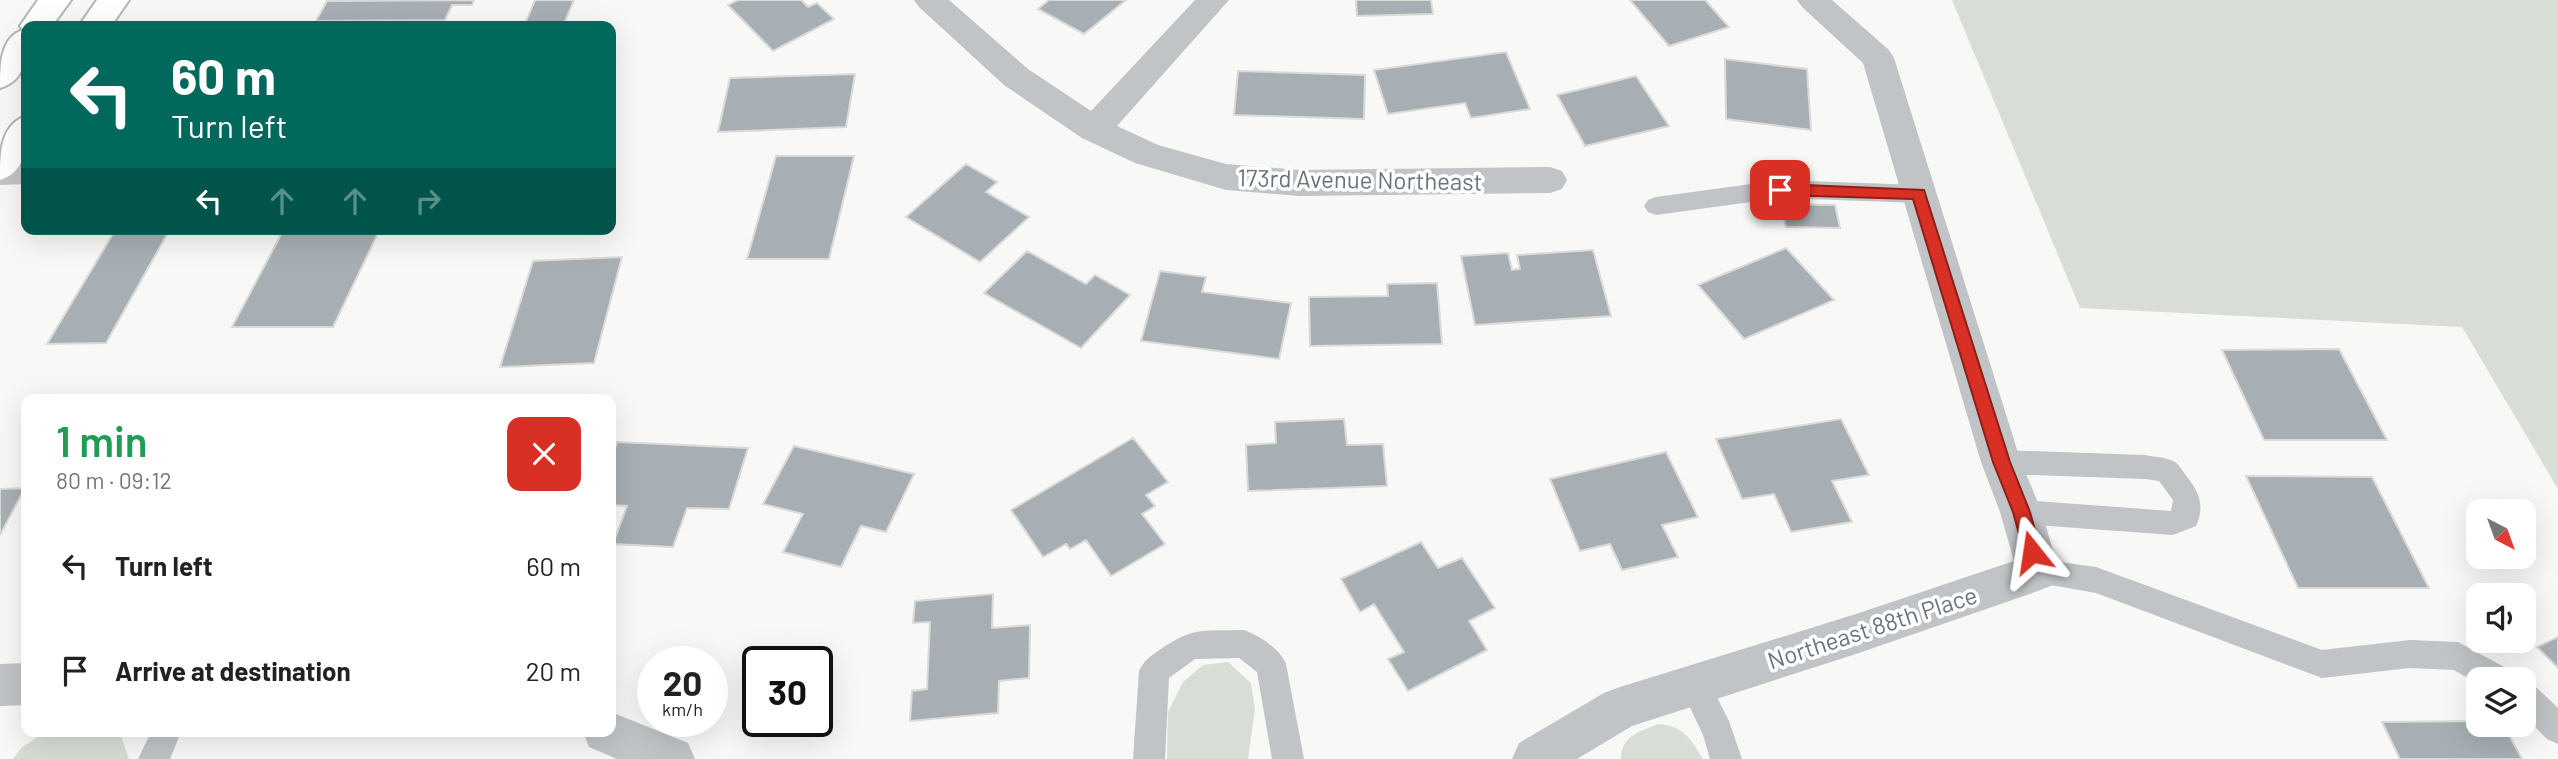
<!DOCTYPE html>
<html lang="en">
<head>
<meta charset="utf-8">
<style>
  body { margin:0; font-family:Barlow,sans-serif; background:#f6f6f6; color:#222; height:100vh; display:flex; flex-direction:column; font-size:26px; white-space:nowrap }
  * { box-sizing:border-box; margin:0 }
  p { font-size:23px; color:#767676 }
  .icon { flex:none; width:38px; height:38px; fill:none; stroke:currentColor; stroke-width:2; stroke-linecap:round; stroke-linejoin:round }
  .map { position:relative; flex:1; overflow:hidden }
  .panel { position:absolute; left:21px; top:394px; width:595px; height:343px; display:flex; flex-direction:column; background:#fff; border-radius:14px; box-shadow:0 7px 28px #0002 }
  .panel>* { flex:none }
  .hud { position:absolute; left:21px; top:21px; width:595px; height:214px; border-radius:14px; box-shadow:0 7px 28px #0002; background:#00695c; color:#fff; overflow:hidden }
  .needle { width:46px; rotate:139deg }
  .fabs { position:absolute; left:2466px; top:499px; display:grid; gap:14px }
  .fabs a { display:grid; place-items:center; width:70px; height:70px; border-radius:14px; background:#fff; box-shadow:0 7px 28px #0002; font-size:35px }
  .speed { position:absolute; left:637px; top:646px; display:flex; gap:14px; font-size:35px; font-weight:700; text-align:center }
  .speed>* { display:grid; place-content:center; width:91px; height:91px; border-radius:50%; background:#fff; box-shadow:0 7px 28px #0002; line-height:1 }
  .speed small { font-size:18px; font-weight:400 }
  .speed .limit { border:4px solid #111; border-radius:10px; background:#fff; color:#111 }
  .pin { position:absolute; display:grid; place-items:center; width:60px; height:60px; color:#fff; margin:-30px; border-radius:14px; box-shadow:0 4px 10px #0006 }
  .me { position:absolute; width:77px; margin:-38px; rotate:345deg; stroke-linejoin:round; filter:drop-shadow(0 0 5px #0008) }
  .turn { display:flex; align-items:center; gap:24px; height:147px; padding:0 35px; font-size:32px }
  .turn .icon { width:91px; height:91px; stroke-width:2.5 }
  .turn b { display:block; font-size:49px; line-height:60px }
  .lanes { display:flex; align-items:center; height:66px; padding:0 35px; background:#0003; justify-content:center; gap:35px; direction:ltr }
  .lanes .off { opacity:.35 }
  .round { display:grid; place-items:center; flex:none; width:74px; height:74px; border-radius:14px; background:#f6f6f6 }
  .summary { display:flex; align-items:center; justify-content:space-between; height:119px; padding:0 35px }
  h1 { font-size:42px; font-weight:600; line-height:52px; color:#1e9e55 }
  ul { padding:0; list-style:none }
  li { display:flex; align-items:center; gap:21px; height:105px; padding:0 35px }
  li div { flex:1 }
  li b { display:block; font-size:26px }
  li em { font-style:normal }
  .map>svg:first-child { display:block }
  .green { fill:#d8ddd5 }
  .building { fill:#a8afb4; stroke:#dadad8; stroke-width:2 }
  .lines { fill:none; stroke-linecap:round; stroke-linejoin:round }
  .secondary-casing { stroke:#b2b8bc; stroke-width:4 }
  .lane { fill:#c0c4c7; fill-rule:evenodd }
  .street { fill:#c0c4c7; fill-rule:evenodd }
  .secondary { fill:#fff; fill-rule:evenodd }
  .route { fill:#d93025; stroke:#8d1f18; stroke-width:2 }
  .labels { text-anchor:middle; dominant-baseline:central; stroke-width:7; stroke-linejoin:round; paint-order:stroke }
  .street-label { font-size:24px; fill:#66747e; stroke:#fff }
</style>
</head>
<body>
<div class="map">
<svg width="2558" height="759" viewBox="0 0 2558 759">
  <rect width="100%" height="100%" fill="#f8f8f6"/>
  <path class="green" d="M1952 0H2558V489L2462 327 2080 308Z
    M1228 662 1251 683 1255 709 1248 759H1167L1168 712 1183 682 1203 665Z
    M1659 724C1685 727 1690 738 1703 759H1621C1621 736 1640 731 1659 724Z
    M46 732H116L121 736 129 759H13L22 747Z"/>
  <path class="building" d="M474 0 472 5H452L445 20 316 21 327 1Z
    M535 0H574L563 26H524Z
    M738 0H801L808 7 817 3 834 19 773 51 728 5Z
    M1049 0H1126L1084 34 1038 9Z
    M1356 0H1431L1433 14 1357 16Z
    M1630 0H1705L1729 27 1669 46Z
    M1506 52 1530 109 1471 118 1465 103 1388 114 1374 70Z
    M1725 59 1807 69 1811 130 1726 119Z
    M1238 71 1365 75 1364 119 1234 115Z
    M855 74 846 127 718 132 730 78Z
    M1636 76 1669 126 1585 146 1557 95Z
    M776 156H854L829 259H747Z
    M966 164 997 182 986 192 1029 217 980 262 906 217Z
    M1780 204 1835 205 1840 228 1786 227Z
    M116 229H170L106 343 47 344Z
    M284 229H380L333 327H232Z
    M1786 248 1834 300 1744 339 1698 285Z
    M1593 250 1611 316 1475 325 1461 256 1508 253 1512 270 1520 269 1517 255Z
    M1027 251 1086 284 1095 275 1130 295 1081 348 984 293Z
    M622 257 594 363 500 367 533 261Z
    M1160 271 1206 277 1202 292 1291 303 1279 359 1141 341Z
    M1437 283 1442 344 1310 346 1309 297 1388 296 1387 284Z
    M2339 349 2387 440H2264L2222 350Z
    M1344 419 1347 445 1383 444 1387 486 1248 491 1246 445 1276 443 1275 422Z
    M1841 419 1869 475 1832 481 1852 522 1791 532 1774 494 1742 499 1716 439Z
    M1133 438 1168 482 1146 495 1155 506 1142 514 1165 544 1111 576 1086 540 1070 549 1066 544 1043 557 1011 510Z
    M617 442 748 448 729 509 687 508 673 547 613 544 627 506 611 505V460Z
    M794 446 914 474 886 532 861 526 841 567 783 552 803 514 763 504Z
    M1666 452 1698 517 1662 525 1678 557 1622 570 1610 544 1580 551 1550 479Z
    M2246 476 2372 477 2429 588H2298Z
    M25 488 0 535V489Z
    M1421 542 1438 568 1462 558 1495 608 1469 621 1487 650 1408 691 1388 659 1404 652 1374 604 1360 612 1341 579Z
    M993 594 992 628 1030 625 1029 678 999 681 998 713 910 721 912 691 927 689 930 622 913 623 915 601Z
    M2558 637V668L2537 647Z
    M2478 721V724H2503L2522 759H2400L2382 722Z"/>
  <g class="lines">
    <g class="secondary-casing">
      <path id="secondary" d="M38 0H71L52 26H26C26 51 29 80 0 88 0 67 0 37 23 30L20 26Z
        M97 0H129L111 26H79Z
        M26 116C27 141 29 171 0 180 0 154 0 125 26 116Z"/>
    </g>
    <path class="lane" d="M26 166V184L0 185V167Z
      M1780 180 1919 185 1927 188 1931 194 1927 200 1919 203 1780 198 1656 215 1648 212 1644 206 1648 200 1656 197Z
      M2001 450 2145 455C2154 457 2165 457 2173 461 2179 464 2181 469 2185 474 2198 491 2206 504 2196 526L2173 535 2021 524 2011 521 2007 512 2011 503 2021 500 2171 511 2173 500 2159 481 2145 479 2001 474 1991 470 1987 462 1991 454Z
      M2038 559 2096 567 2322 650 2410 640 2458 642 2508 669 2512 679H2478V684L2454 670 2410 668 2322 678 2096 593 2028 581 2024 572 2028 563Z
      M1244 630C1260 636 1279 648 1286 664L1304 759H1272L1257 672 1239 658 1195 659 1169 678 1165 759H1133L1139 671C1144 661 1149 657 1158 651 1193 626 1203 631 1244 630Z
      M1694 670 1705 674 1729 721 1742 759H1710L1703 735 1679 684 1683 674Z
      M2524 682 2535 686 2558 708V744L2547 739 2524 716Z
      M151 732H181L170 759H138Z"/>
    <path class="street" d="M914 0H949L1028 69 1091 111 1195 0H1229L1117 126 1158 145 1226 164 1299 170 1550 167 1562 171 1567 180 1562 189 1550 193 1299 196 1226 190 1135 163 1082 138 1004 85 919 7Z
      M1797 0H1832L1889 50 1894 58 2021 462 2042 512 2059 572 2053 585 2038 591 1856 654 1632 726 1577 759H1512L1519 743 1604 693 1620 687 1856 614 2014 561 2000 512 1981 462 1863 63 1802 7Z
      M26 663V705L0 706V664Z
      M611 712 688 743 695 759H617L589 747 583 732H611Z"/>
    <use href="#secondary" class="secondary"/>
  </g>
  <path class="route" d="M1780 184 1924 190 2010 462 2030 512 2041 552 2039 558 2032 560 2026 558 2024 552 2013 512 1993 462 1913 199 1780 195 1773 190Z"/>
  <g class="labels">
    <g class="street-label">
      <text transform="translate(1360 179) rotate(1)">173rd Avenue Northeast</text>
      <text transform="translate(1872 627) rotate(-18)">Northeast 88th Place</text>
    </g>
  </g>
</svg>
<div class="fabs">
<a><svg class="needle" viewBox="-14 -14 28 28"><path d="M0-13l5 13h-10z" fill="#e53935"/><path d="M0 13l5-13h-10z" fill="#767676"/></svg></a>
<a><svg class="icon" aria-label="sound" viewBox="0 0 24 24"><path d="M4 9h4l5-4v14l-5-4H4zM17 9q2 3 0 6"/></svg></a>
<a><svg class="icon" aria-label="layers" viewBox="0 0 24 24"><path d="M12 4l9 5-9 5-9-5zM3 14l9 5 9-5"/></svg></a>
</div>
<div class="speed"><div>20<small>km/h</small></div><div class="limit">30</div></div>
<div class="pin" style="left:1780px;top:190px;background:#d93025"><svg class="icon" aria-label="arrive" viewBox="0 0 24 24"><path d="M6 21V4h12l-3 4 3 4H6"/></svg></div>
<svg class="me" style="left:2032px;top:552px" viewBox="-20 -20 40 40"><path d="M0-17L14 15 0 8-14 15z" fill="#d93025" stroke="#fff" stroke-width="4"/></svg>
<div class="hud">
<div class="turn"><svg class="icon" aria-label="left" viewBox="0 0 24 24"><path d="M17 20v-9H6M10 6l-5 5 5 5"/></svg><div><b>60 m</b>Turn left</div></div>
<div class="lanes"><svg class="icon" aria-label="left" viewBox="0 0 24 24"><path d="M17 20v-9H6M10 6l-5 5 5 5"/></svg><svg class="icon off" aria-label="ahead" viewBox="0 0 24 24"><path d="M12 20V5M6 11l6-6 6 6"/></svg><svg class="icon off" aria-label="ahead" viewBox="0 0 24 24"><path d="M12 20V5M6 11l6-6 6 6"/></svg><svg class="icon off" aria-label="right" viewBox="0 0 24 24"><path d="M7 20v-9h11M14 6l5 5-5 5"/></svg></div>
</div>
<section class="panel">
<div class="summary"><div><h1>1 min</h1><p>80 m · 09:12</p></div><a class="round" style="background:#d93025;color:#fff"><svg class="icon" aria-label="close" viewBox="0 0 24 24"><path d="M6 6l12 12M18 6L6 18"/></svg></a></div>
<ul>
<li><svg class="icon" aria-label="left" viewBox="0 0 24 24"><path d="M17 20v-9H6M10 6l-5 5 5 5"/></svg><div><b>Turn left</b></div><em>60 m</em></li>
<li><svg class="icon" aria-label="arrive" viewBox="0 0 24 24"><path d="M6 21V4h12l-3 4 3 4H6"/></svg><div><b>Arrive at destination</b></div><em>20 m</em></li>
</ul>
</section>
</div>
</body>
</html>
